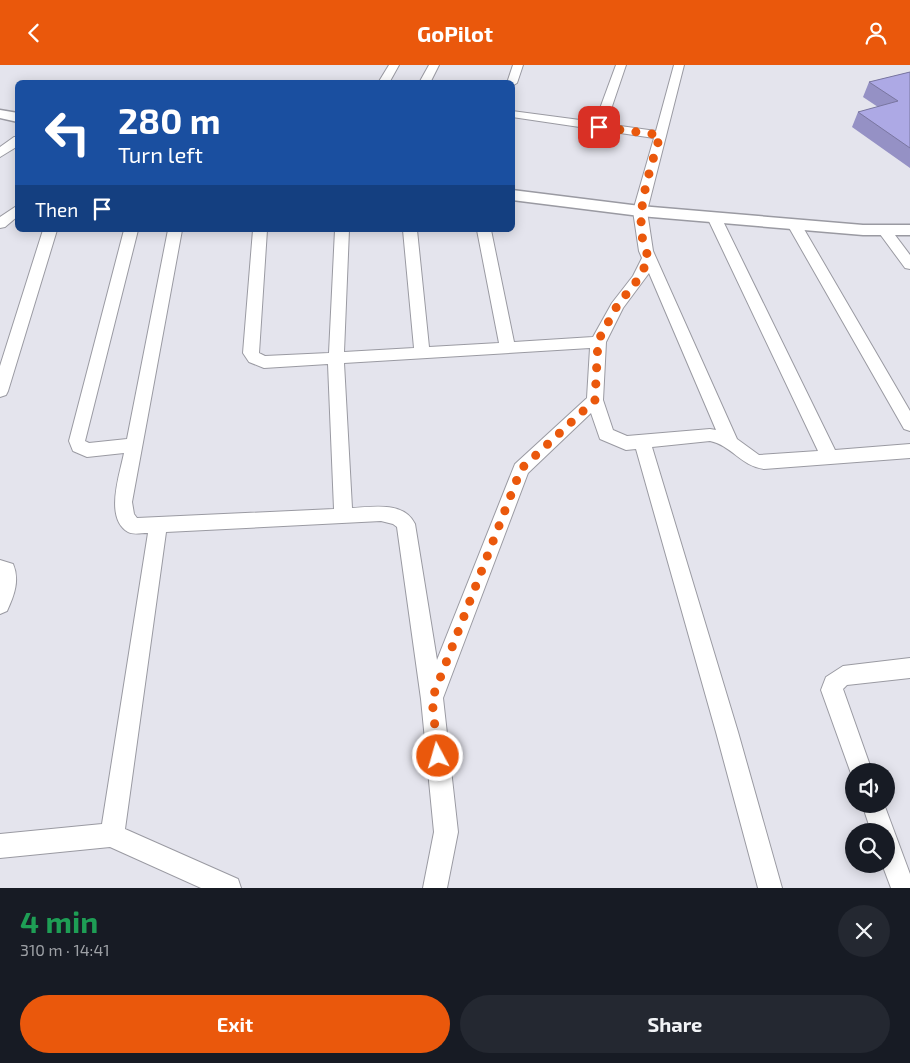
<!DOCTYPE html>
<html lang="en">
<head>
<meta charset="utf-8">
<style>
  body { margin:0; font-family:"Exo 2",sans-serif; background:#242831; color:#f1f3f6; height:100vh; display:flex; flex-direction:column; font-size:19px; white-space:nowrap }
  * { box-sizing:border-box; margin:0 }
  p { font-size:16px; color:#9ea1a6 }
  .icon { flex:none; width:28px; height:28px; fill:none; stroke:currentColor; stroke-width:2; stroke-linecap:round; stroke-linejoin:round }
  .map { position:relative; height:823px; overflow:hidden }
  .sheet { display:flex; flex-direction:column; background:#171b24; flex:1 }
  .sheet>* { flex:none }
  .hud { position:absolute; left:15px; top:15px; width:500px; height:152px; border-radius:8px; box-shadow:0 2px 12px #0003; background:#1a4fa0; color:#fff; overflow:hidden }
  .tools { position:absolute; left:845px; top:698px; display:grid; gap:10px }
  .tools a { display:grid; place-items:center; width:50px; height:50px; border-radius:50%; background:#171b24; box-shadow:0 2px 12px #0003; font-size:25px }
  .pin { position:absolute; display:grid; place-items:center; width:42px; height:42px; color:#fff; margin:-21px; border-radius:10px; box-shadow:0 2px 8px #0006 }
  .me { position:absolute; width:55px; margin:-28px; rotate:354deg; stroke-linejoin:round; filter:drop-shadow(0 0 4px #0008) }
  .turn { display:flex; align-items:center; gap:18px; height:105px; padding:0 20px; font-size:22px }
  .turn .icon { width:65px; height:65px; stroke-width:2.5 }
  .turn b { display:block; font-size:35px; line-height:42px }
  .then { display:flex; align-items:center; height:48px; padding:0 20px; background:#0003; gap:10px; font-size:19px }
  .round { display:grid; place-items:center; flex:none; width:52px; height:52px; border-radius:26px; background:#242831 }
  .summary { display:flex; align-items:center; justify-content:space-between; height:85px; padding:0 20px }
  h1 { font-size:30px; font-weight:700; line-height:38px; color:#1e9e55 }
  .cta { display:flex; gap:10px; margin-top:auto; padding:10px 20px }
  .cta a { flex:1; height:58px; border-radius:30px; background:#ea580c; color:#fff; font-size:20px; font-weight:700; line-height:58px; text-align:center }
  .cta a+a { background:#242831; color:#f1f3f6 }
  header { display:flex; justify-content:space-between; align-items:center; height:65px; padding:0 20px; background:#ea580c; color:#fff; font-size:22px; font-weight:700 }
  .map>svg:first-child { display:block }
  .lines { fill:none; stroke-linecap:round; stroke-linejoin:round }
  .minor-casing { stroke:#9a9aa2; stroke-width:2 }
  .tertiary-casing { stroke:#9a9aa2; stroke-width:3 }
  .minor { fill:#fff; fill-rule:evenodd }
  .tertiary { fill:#fff; fill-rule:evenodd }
  .wall { fill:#9591c5 }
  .building { fill:#ada9e5; stroke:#7976a0 }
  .route { stroke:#ea580c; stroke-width:9; stroke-dasharray:0 16.2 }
</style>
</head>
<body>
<header><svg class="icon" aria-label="back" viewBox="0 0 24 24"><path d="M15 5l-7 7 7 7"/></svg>GoPilot<svg class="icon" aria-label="person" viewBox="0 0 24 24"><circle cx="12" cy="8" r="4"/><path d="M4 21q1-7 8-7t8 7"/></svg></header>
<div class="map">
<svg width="910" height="823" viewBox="0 0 910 823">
  <rect width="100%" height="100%" fill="#e4e4ed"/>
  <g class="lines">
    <g class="minor-casing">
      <path id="minor" d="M389 0H399L389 18H378Z
        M429 0H439L430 18H419Z
        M513 0H523L517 18 512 21V18H507Z
        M616 0H626L606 59 656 66 674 0H684L647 146 653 186 737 374 759 390 818 386 707 152 714 148 721 152 835 385 910 379V393L764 404C741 401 731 380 710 376L652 382 738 667 782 823H758L716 667 636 384 626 385 600 374 591 348 528 408 443 633 458 767 447 823H423L434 767 421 634 397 462 393 459 381 456 166 467 125 764 238 814 241 823H201L110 782 0 793V769L102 759 148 468C141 468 133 470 128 467 104 453 120 409 124 388L87 392 73 386 69 376 124 165H138L85 376 89 378 127 374 168 165H182L132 437 134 449 137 453 334 444 328 299 264 303 249 297 243 288 253 165H267L259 288 265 291 329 288 335 165H349L344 287 414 283 403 165H417L429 282 499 278 477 165H491L514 277 593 272 612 238 633 211 642 193 639 186 633 146 654 73 512 52V46L595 57ZM649 208 716 365 710 364 627 371 613 365 603 335 606 277 623 243ZM590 283 587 333 515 399 437 595 415 459C404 436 373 442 352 443L344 298Z
        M14 72H18V81L0 92V82Z
        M18 140V151L5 162 0 163V152Z
        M794 155 801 159 910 346V366L904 364 787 159Z
        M884 161 889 162 910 190V204L905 203 877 165Z
        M43 165H57L8 326 6 330 0 332V301Z
        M0 495 13 499C20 515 14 531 7 546L0 549Z
        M910 593V613L847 620 843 624 872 706H854L853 714 821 625 826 612 843 601Z
        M862 739H884L910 809V823H891L882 799H886V766H871Z"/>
    </g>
    <g class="tertiary-casing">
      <path id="tertiary" d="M0 45 18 48V57L0 53Z
        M512 125 640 141 863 160H910V170H863L640 151 512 135Z"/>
    </g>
    <use href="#minor" class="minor"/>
    <use href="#tertiary" class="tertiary"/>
  </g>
  <path class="wall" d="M910 7V103L852 62 858 47 878 42 863 32 869 17Z"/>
  <path class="building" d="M910 7V83L858 47 898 36 869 17Z"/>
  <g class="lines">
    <path class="route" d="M438 691 432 634 521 404 595 335 598 276 617 241 639 213 649 193C630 156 650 108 660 70L599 62"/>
  </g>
</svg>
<div class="tools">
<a><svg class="icon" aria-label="sound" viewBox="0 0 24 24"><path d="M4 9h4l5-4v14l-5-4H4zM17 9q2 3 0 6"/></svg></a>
<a><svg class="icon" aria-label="search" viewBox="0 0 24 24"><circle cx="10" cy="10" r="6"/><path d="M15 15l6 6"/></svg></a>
</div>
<div class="pin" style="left:599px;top:62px;background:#d93025"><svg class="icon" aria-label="arrive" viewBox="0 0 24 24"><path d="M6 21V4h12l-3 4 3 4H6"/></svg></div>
<svg class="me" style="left:438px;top:691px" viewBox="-20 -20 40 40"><circle r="17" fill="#ea580c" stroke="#fff" stroke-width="3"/><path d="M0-11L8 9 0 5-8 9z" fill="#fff"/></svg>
<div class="hud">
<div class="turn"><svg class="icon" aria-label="left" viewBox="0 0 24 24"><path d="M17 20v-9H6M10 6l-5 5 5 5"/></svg><div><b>280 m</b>Turn left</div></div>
<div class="then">Then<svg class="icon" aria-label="arrive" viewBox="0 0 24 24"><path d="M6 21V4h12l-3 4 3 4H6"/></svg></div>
</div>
</div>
<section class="sheet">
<div class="summary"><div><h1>4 min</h1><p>310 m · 14:41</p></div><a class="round"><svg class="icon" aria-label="close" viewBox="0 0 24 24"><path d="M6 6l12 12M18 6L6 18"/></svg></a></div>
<div class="cta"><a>Exit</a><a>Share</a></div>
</section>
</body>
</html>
